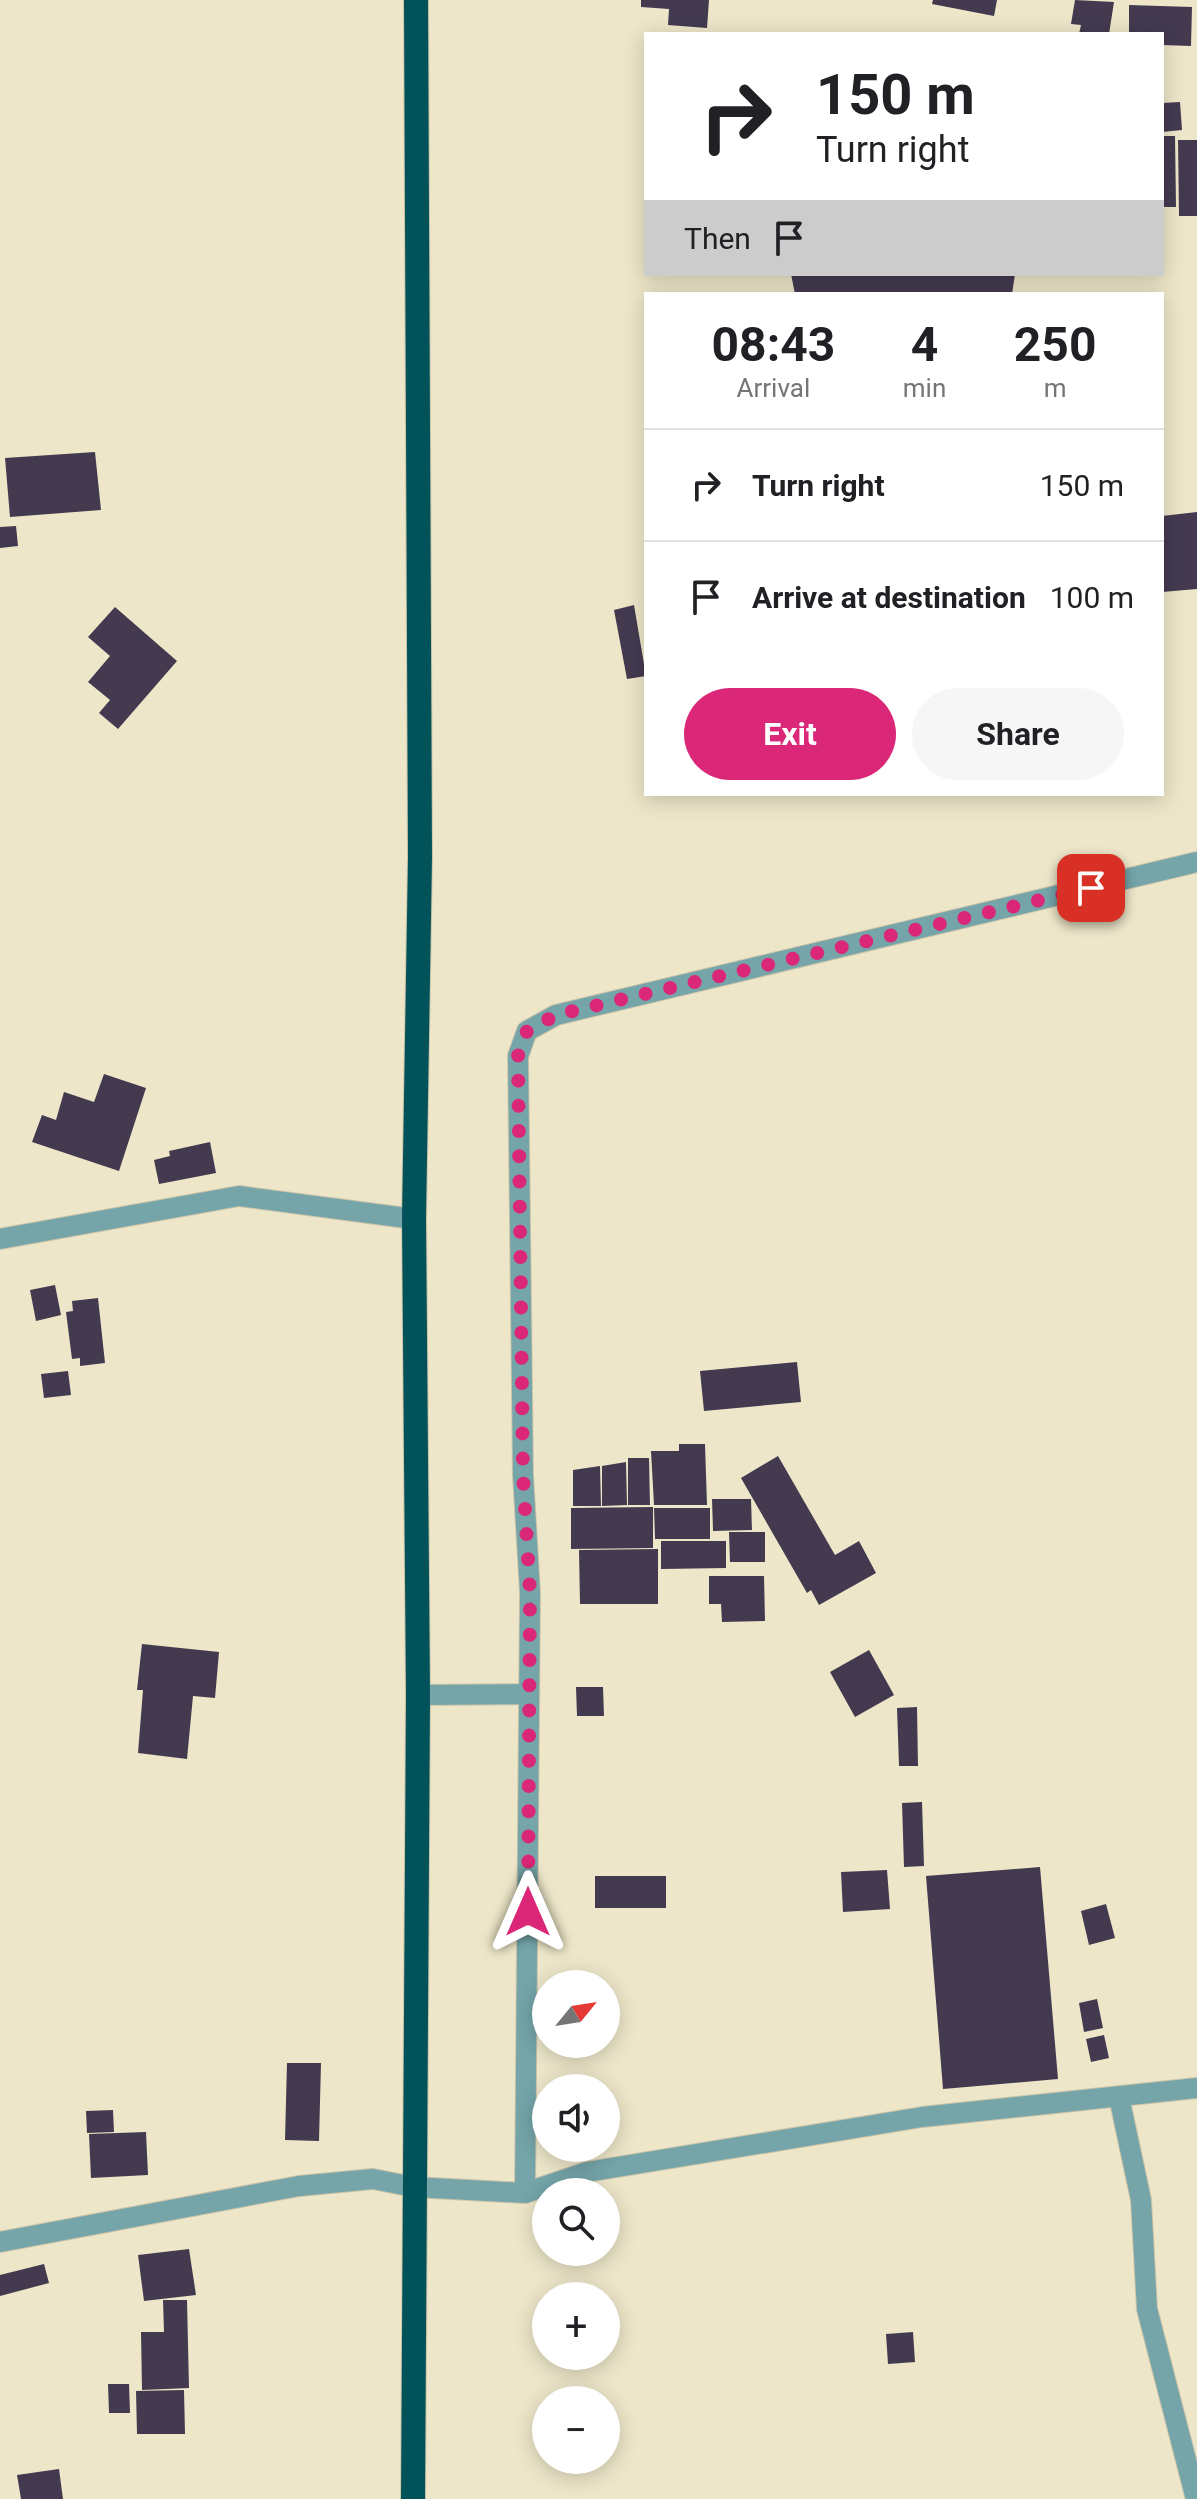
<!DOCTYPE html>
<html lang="en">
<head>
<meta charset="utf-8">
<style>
  body { margin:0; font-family:Roboto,sans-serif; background:#f6f6f6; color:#202124; height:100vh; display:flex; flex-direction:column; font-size:30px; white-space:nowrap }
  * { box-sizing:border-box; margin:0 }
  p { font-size:26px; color:#757577 }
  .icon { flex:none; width:44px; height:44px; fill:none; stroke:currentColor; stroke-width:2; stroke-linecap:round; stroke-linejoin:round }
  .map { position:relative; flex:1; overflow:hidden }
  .details { position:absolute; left:644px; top:292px; width:520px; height:504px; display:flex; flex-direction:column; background:#fff; border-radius:0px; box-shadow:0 4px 20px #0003 }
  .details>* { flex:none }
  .guide { position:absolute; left:644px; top:32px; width:520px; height:244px; border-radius:0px; box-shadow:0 4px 20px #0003; background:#fff; color:#202124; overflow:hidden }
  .needle { width:52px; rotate:60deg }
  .controls { position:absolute; left:532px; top:1970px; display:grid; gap:16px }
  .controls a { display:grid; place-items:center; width:88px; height:88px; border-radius:50%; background:#fff; box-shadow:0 4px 20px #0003; font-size:40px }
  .pin { position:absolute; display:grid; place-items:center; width:68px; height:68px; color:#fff; margin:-34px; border-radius:16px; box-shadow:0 4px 12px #0006 }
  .me { position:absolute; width:88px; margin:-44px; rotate:0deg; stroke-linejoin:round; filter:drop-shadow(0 0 6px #0008) }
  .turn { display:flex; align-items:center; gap:28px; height:168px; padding:0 40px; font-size:36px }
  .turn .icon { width:104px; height:104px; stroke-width:2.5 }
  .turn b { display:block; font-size:56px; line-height:68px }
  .then { display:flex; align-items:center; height:76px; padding:0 40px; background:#0003; gap:16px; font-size:30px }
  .eta { display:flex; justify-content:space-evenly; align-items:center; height:136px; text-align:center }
  .eta b { font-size:48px; font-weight:700; line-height:56px }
  .primary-button { display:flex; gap:16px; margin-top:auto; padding:16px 40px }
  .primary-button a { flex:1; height:92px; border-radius:48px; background:#db2777; color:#fff; font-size:32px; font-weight:700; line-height:92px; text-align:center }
  .primary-button a+a { background:#f6f6f6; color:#202124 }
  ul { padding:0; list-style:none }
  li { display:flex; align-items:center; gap:24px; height:112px; padding:0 40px; border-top:2px solid #e0e0e0 }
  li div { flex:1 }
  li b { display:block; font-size:30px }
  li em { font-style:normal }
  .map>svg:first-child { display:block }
  .building { fill:#433a50 }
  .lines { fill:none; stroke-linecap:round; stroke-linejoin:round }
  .lane-casing { stroke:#cac4aa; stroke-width:22 }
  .street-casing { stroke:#cac4aa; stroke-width:22 }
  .highway-casing { stroke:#cac4aa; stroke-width:26 }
  .lane { stroke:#75a5a9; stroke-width:20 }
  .street { stroke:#75a5a9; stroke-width:20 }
  .highway { stroke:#025359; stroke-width:24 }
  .route { stroke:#db2777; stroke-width:14; stroke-dasharray:0 25.2 }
</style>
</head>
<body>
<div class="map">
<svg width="1197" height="2499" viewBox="0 0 1197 2499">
  <rect width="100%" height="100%" fill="#ede6c9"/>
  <path class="building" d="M641 0H709L707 28 668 25 669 9 641 7Z
    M933 0H997L994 16 932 4Z
    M1075 0 1114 2 1109 34H1079L1081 25 1071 24Z
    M1129 5 1192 7 1191 46 1162 45V34H1129Z
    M1180 102 1182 130 1162 132V103Z
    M1162 136H1175L1176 207H1162Z
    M1178 140H1197V216H1179Z
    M791 274H1015L1012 294H795Z
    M95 452 101 510 10 517 5 458Z
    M1197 512V589L1162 592V516Z
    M16 526 18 546 0 548V527Z
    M634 605 646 676 627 679 614 610Z
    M115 607 177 661 118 729 99 713 110 700 88 682 110 656 88 637Z
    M104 1074 146 1088 119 1171 32 1142 42 1115 56 1120 64 1092 94 1102Z
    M210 1142 216 1173 159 1184 154 1160 170 1156 169 1151Z
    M55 1285 61 1315 36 1321 30 1290Z
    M98 1298 105 1363 80 1366V1358L72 1359 66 1312 73 1311 72 1301Z
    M797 1362 801 1402 704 1411 700 1371Z
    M68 1371 71 1395 44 1398 41 1374Z
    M679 1444H705L707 1505H654L651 1451H679Z
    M778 1456 835 1555 859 1541 876 1573 819 1605 811 1590 807 1593 741 1478Z
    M628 1458H649L650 1505H628Z
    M626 1462 627 1505 602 1506V1466Z
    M600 1466 601 1506H573V1470Z
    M712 1499H751L752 1530 713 1531Z
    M653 1507V1548L571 1549V1508Z
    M654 1508H710V1539H655Z
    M729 1532H765V1562H730Z
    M661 1541H726V1568L661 1569Z
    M658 1549V1604H580L579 1550Z
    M709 1576H764L765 1621 722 1622 721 1604H709Z
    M142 1644 219 1652 215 1698 193 1696 187 1759 138 1753 143 1690H137Z
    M869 1650 894 1695 855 1717 830 1672Z
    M576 1687H603L604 1716H577Z
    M917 1707 918 1766H899L897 1708Z
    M922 1802 924 1866 904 1867 902 1803Z
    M1040 1867 1058 2079 943 2089 926 1876Z
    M887 1870 890 1909 843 1912 841 1872Z
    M595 1876H666V1908H595Z
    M1106 1904 1115 1938 1089 1945 1081 1911Z
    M1097 1999 1103 2028 1084 2032 1079 2003Z
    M1104 2035 1109 2058 1091 2062 1086 2039Z
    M287 2063H321L319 2141 285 2140Z
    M113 2110 114 2132 87 2133 86 2111Z
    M146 2132 148 2175 91 2178 89 2134Z
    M189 2249 196 2295 144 2301 138 2255Z
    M44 2264 49 2283 0 2296V2275Z
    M163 2300H187L189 2388 142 2390 141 2332H164Z
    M913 2332 915 2362 888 2364 886 2334Z
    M108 2384H129L130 2413H109Z
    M184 2390 185 2434H137L136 2391Z
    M59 2469 63 2499H21L17 2475Z"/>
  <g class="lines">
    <g class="lane-casing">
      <path id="lane" d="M1119 2097 1141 2200 1147 2309 1196 2499"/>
    </g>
    <g class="street-casing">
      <path id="street" d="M0 1239 239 1196 414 1219
        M418 1695 529 1694
        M525 2193 530 1592 523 1475 518 1056 527 1031 556 1015 1197 862
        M0 2242 299 2186 373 2179 414 2187 525 2193 587 2172 922 2117 1197 2088"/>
    </g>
    <g class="highway-casing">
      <path id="highway" d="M413 2499 418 1695 414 1219 420 857 416 0"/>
    </g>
    <use href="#lane" class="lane"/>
    <use href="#street" class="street"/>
    <use href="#highway" class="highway"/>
  </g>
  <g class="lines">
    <path class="route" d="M528 1912 530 1592 523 1475 518 1056 527 1031 556 1015 1091 888"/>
  </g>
</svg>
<div class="controls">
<a><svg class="needle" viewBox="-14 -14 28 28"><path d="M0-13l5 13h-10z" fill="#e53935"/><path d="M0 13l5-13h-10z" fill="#757577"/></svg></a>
<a><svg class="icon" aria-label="sound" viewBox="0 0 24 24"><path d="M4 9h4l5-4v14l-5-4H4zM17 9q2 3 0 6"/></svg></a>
<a><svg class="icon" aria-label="search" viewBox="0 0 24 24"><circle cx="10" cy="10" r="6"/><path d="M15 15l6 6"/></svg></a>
<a>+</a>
<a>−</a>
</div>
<div class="pin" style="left:1091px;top:888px;background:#d93025"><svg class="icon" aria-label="arrive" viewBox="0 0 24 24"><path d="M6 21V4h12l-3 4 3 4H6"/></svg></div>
<svg class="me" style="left:528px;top:1912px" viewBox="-20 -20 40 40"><path d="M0-17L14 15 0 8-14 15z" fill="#db2777" stroke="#fff" stroke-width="4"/></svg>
<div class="guide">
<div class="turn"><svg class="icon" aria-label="right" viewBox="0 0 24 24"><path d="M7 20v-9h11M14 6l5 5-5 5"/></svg><div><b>150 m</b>Turn right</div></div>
<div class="then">Then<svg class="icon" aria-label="arrive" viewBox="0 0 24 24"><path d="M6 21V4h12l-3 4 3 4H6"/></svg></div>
</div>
<section class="details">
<div class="eta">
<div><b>08:43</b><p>Arrival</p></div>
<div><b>4</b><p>min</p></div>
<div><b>250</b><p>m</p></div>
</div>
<ul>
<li><svg class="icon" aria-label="right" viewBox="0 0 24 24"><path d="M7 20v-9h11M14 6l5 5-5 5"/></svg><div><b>Turn right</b></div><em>150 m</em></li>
<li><svg class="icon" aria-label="arrive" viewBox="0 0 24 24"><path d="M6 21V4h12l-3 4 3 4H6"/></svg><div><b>Arrive at destination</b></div><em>100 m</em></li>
</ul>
<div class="primary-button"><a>Exit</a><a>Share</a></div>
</section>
</div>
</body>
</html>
